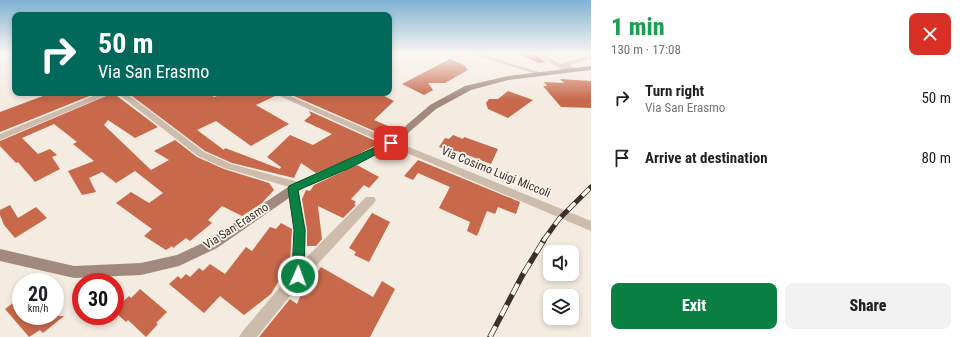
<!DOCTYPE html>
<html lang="en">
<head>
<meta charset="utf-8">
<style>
  body { margin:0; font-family:"Roboto Condensed",sans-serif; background:#f2f2f2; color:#202124; height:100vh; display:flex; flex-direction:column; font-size:15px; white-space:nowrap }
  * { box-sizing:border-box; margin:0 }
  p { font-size:13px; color:#757577 }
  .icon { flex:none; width:22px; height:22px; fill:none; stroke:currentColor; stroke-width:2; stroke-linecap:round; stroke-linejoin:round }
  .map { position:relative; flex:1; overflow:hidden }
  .panel { display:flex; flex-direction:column; background:#fff; width:380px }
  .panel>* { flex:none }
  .top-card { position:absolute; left:12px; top:12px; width:380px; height:84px; border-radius:8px; box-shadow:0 2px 6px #0003; background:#00695c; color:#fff; overflow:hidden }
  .tools { position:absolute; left:543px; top:245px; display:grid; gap:8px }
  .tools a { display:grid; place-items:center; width:36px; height:36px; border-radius:8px; background:#fff; box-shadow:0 2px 6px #0003; font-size:20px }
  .speed { position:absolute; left:12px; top:273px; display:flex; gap:8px; font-size:20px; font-weight:700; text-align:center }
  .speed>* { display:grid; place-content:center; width:52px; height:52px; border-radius:50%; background:#fff; box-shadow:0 2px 6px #0003; line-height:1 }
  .speed small { font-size:10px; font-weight:400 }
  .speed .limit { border:6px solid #d22; background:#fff; color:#111 }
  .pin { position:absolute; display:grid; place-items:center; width:34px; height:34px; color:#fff; margin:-17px; border-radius:8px; box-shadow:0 2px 6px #0006 }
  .me { position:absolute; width:44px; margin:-22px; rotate:2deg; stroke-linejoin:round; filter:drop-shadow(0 0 3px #0008) }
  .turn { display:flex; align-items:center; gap:14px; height:84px; padding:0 20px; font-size:18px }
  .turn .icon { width:52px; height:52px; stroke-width:2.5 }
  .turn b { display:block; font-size:28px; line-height:34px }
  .round { display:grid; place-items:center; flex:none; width:42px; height:42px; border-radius:8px; background:#f2f2f2 }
  .overview { display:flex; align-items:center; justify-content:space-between; height:68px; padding:0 20px }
  h1 { font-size:24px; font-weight:800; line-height:30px; color:#1e9e55 }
  .cta { display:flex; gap:8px; margin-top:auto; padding:8px 20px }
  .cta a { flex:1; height:46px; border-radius:8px; background:#0b8043; color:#fff; font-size:16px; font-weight:800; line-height:46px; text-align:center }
  .cta a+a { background:#f2f2f2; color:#202124 }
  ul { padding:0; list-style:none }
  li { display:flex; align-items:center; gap:12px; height:60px; padding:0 20px }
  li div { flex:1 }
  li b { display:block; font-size:15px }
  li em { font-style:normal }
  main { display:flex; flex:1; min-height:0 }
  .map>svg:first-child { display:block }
  .building { fill:#c8694b }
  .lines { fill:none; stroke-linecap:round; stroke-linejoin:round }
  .street { fill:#cdbbac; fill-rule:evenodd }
  .secondary { fill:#a18a7d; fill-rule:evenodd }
  .rail-far1-casing { stroke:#3b302b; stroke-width:5 }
  .rail-casing { stroke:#3b302b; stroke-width:5.5 }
  .rail-far1 { stroke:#fbf5ee; stroke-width:3.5; stroke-dasharray:10; stroke-linecap:butt }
  .rail { stroke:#fbf5ee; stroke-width:4; stroke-dasharray:12; stroke-linecap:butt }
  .route { fill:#0b8043; stroke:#07532c }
  .labels { text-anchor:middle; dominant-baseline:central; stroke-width:3.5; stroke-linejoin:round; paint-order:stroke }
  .street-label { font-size:12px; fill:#3b302b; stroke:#fbf5ee }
</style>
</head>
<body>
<main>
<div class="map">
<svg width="591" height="337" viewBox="0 0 591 337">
  <rect width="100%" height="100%" fill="#f4ebe1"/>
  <path class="building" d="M518 53H533L546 62 538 63Z
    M450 59 464 65 468 70 445 83H428L433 90 424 95 402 84Z
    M560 79 591 81V108L561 107 543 86H547L544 82 564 83Z
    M508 91 533 100 508 118 488 109 486 103 489 99H498Z
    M51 93H97L0 132V112Z
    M113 93 158 127 135 138 108 120 104 125 151 170 169 160 154 151 175 140 197 157 224 169 269 183 274 190 262 203 242 216 222 206 208 220 212 223 190 241 186 238 173 248 172 246 166 250 144 236 152 229 116 203 131 192 149 203 163 193 135 171 116 183 102 172 89 178 96 192 82 195 68 171 94 161 73 144 77 142 54 124 22 138 38 154 50 149 57 155 52 157 60 169 35 182 18 162 16 163 0 146V141Z
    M128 93H208L214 97 227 93H272L275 96 256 105 289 124 251 146 216 121 197 130 224 150 225 148 280 169 281 167 267 157 290 135 313 145 332 134 304 121 311 115 309 111 380 143 343 162 316 173 301 163 294 178 232 163 205 151Z
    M287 93H378L394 101 374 120 393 128 392 129 395 130 388 137Z
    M453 135 463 139 464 137 498 149 491 164 457 151 455 153 439 147 445 138 449 139Z
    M418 160 520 202 516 214 498 207 495 214 487 211 477 236 467 231 470 222 439 208 450 187 418 173 413 180 404 176Z
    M357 165 379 177 369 188 364 185 351 199 356 202 354 204 356 205 343 218 318 206 322 239 316 246H307V230L302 199 306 190 310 191 314 185Z
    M10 205 18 218 36 207 47 218 15 238 4 225 0 215V210Z
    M372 213 390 222 369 262 354 255 356 252 349 248Z
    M281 223 292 229 290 262 271 294 244 315 220 296 204 313 169 284 178 276 181 279 186 274 190 277 199 268 203 271 210 264 225 274 246 247 252 251 270 227 276 229Z
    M321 267 373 297 382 281 395 289 370 337H259L290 299 297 304 306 282 312 274 315 276Z
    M140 289 167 312 156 323 158 324 146 337 128 320 126 322 115 312V309L129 296 131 298Z
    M21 297V316H64L43 333 40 330 29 337 5 309Z"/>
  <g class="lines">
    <path class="street" d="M468 53H476L542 73 537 74Z
      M534 53H541L560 64 591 55V59L569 65 576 69 566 72Z
      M101 93H112L0 140V134Z
      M117 93H126L204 152 231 164 302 183 303 186 298 190 306 230 305 259 366 197H374L376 200 374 203 303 280 257 337H239L242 332 291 274 294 230 288 189 289 187 224 168 198 156Z
      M273 93H283L394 141 591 221V231L388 145Z"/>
    <path class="secondary" d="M591 66V70L508 80 471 90 436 109 394 145 350 167 302 189 217 248 179 266 141 275 74 278 0 261V249L74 266 141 263 177 255 209 240 294 183 344 163 388 141 430 105 465 86 508 76Z"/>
    <g class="rail-far1-casing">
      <path id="rail-far1" d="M543 241 559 219 591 187"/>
    </g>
    <g class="rail-casing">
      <path id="rail" d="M490 337 522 276 544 240"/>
    </g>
    <use href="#rail-far1" class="rail-far1"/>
    <use href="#rail" class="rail"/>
  </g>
  <linearGradient id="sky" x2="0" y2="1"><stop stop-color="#7eb2d2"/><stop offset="0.53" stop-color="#faf6f2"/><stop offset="1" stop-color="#faf6f2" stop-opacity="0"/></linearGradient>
  <rect width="591" height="100" fill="url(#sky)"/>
  <path class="route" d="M391 140 395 143 394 145 350 168 298 190 305 230 304 276 303 279 298 281 294 279 292 276 294 230 288 189 289 186Z"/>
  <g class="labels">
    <g class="street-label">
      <text transform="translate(496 172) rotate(22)">Via Cosimo Luigi Miccoli</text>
      <text transform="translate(236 226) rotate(-33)">Via San Erasmo</text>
    </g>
  </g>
</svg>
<div class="tools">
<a><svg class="icon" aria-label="sound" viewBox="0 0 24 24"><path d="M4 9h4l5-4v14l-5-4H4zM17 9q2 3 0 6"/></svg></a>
<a><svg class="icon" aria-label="layers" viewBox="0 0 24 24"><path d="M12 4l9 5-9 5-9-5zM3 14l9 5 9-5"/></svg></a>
</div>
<div class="speed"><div>20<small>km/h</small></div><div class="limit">30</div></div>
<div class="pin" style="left:391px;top:143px;background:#d93025"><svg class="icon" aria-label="arrive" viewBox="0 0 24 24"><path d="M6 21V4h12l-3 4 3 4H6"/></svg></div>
<svg class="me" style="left:298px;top:276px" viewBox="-20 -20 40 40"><circle r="17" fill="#0b8043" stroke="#fff" stroke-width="3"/><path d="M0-11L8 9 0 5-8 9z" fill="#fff"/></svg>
<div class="top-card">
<div class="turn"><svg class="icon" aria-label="right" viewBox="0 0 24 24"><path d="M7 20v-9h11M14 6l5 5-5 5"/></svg><div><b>50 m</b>Via San Erasmo</div></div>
</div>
</div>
<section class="panel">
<div class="overview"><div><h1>1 min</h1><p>130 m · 17:08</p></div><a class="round" style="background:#d93025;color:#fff"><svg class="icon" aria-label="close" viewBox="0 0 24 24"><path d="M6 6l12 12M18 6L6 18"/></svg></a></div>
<ul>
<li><svg class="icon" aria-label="right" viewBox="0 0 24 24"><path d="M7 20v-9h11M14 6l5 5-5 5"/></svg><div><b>Turn right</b><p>Via San Erasmo</p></div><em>50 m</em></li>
<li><svg class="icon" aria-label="arrive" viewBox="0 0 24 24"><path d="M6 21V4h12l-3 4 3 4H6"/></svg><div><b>Arrive at destination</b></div><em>80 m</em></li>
</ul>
<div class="cta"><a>Exit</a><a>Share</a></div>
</section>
</main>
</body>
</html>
